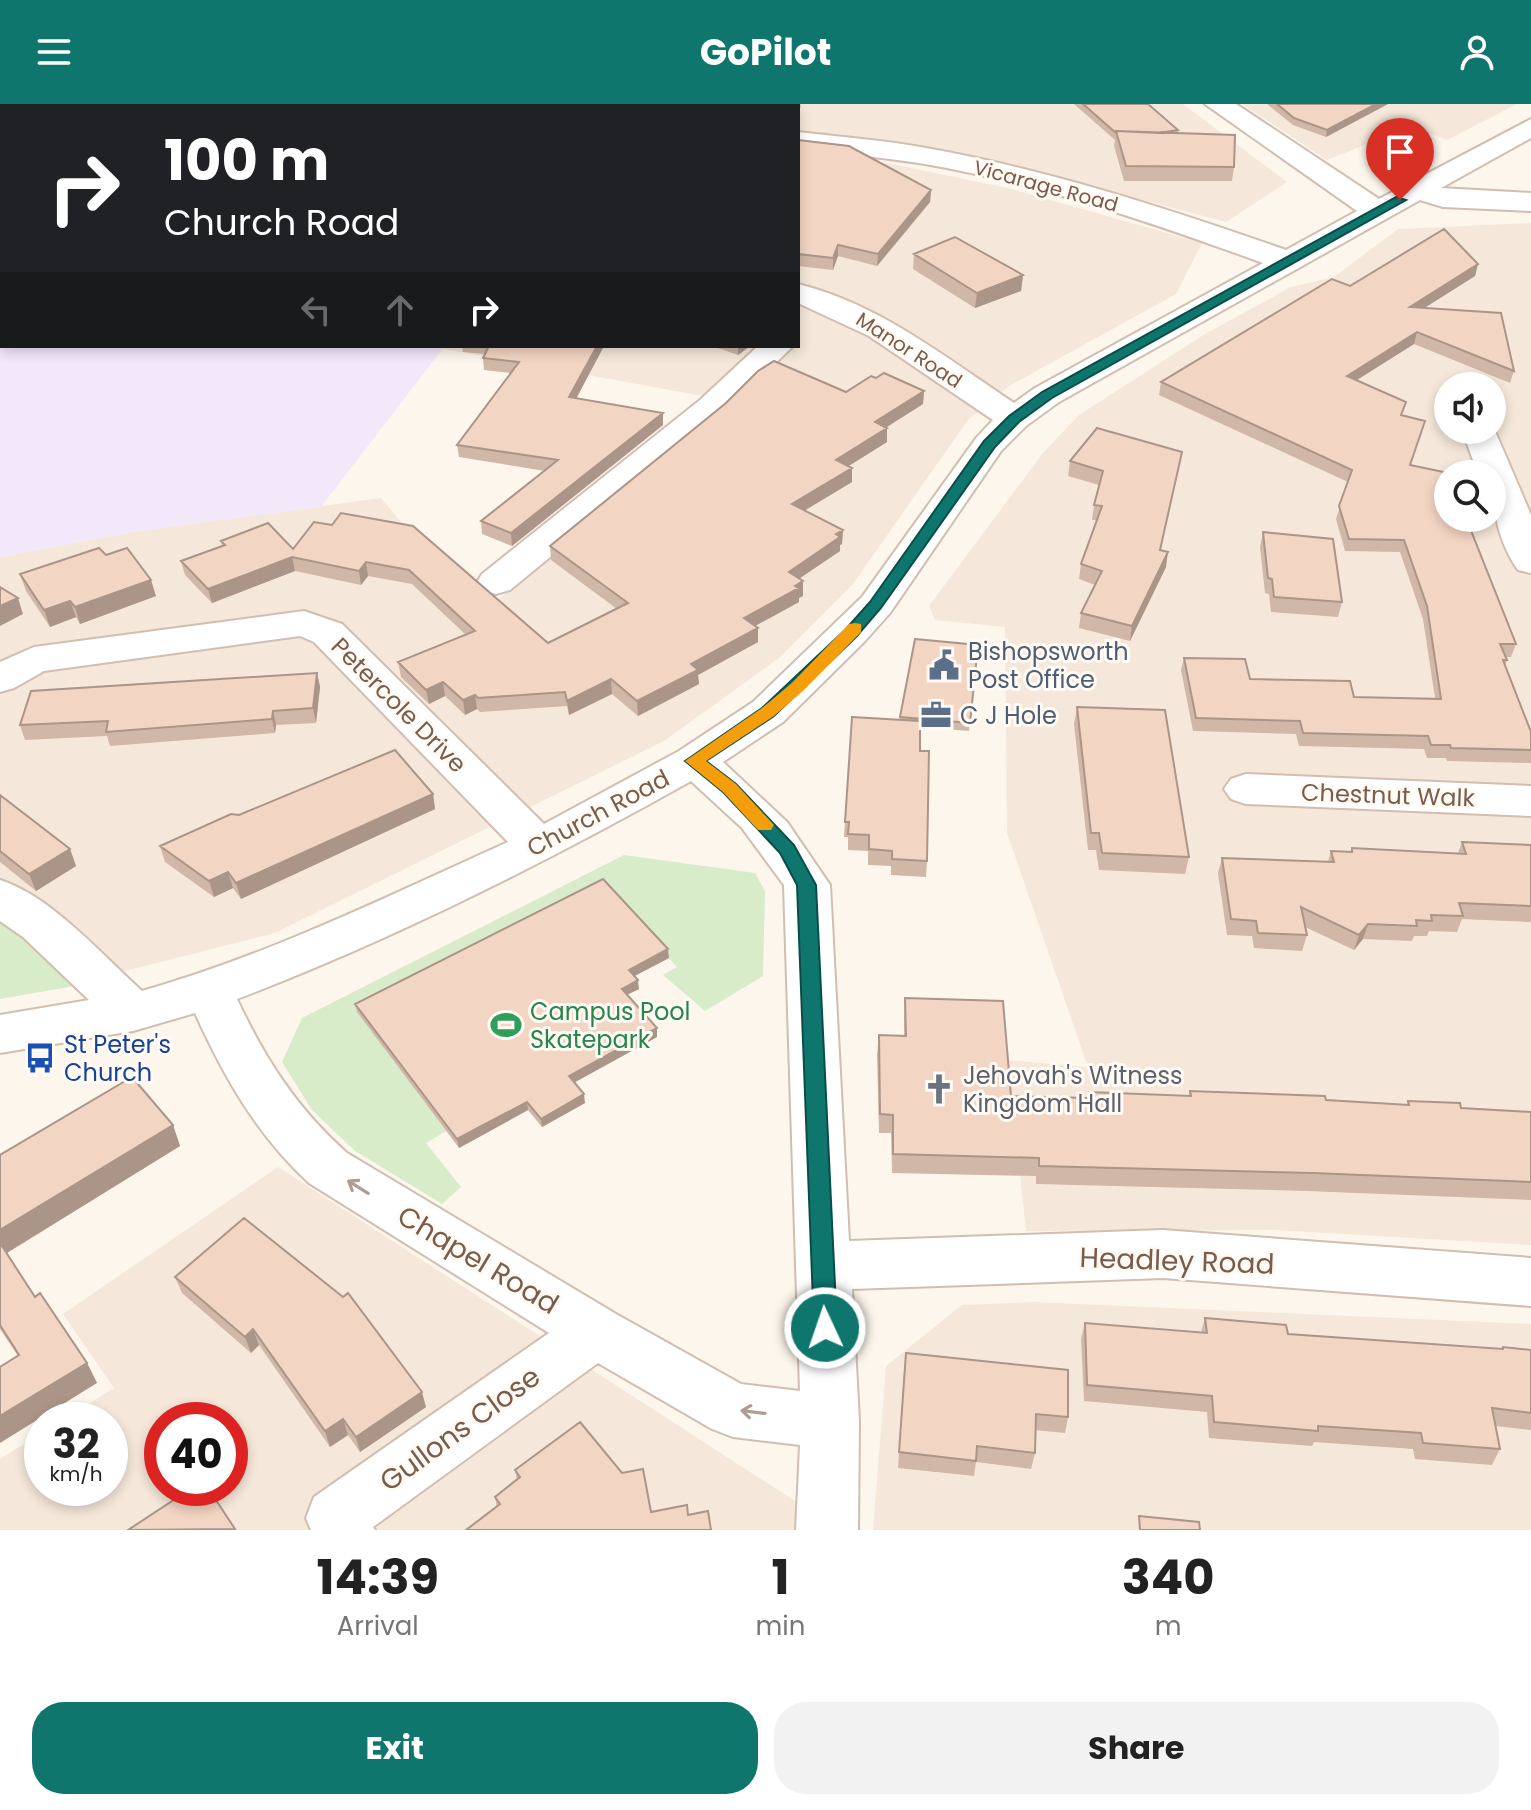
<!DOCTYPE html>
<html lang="en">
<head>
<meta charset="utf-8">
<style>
  body { margin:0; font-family:Poppins,sans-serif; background:#f2f2f2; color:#222; height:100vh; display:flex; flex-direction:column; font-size:30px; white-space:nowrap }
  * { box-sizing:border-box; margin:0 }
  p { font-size:26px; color:#767676 }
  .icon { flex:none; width:44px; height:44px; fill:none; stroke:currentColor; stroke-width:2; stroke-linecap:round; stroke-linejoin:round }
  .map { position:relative; height:1426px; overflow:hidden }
  .drawer { display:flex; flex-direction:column; background:#fff; flex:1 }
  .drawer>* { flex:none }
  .hud { position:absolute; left:0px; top:0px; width:800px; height:244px; box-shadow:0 4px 12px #0003; background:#202124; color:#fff; overflow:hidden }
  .tools { position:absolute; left:1434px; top:268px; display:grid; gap:16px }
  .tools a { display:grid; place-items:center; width:72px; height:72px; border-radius:50%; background:#fff; box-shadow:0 4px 12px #0003; font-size:40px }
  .speed { position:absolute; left:24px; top:1298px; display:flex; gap:16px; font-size:40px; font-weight:700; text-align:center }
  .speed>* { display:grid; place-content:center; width:104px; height:104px; border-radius:50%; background:#fff; box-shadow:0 4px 12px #0003; line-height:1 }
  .speed small { font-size:20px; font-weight:400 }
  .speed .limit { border:12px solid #d22; background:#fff; color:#111 }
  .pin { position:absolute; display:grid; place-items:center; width:68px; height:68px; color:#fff; margin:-82px -34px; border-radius:50% 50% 50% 0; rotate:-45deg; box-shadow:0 0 8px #0007 }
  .pin .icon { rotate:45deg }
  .me { position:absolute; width:88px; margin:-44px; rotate:357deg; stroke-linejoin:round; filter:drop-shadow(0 0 6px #0008) }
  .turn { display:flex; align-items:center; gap:28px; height:168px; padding:0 32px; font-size:36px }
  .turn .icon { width:104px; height:104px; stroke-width:2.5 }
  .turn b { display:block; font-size:56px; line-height:68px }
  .lanes { display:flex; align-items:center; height:76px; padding:0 32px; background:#0003; justify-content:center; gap:40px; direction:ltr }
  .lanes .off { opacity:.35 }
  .eta { display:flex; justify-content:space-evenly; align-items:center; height:136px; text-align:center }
  .eta b { font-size:48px; font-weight:700; line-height:56px }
  .action { display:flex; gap:16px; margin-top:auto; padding:16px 32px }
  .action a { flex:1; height:92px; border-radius:32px; background:#0f766e; color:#fff; font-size:32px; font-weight:700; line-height:92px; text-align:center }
  .action a+a { background:#f2f2f2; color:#222 }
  header { display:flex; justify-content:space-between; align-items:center; height:104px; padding:0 32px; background:#0f766e; color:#fff; font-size:36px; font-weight:700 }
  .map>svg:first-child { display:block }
  .residential { fill:#f5e8da; fill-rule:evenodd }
  .education { fill:#f3e8fa }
  .green { fill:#d8ecc9 }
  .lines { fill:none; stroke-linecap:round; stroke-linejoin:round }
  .minor-casing { stroke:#d1beb0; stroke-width:4 }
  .minor { fill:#fff; fill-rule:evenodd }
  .wall { fill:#d1b7a8 }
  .shaded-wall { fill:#aa9588 }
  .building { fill:#f3d5c3; stroke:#aa9588; stroke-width:2 }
  .oneway { stroke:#af9d94 }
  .route { fill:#0f766e; stroke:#0a4d48; stroke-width:2 }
  .slow { fill:#f59e0b }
  .labels { text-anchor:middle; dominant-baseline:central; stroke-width:6; stroke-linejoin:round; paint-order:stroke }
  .far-street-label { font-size:20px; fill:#7a5c4d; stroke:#fffaf3 }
  .service-label { font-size:24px; fill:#4e5e75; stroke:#fffaf3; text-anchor:start }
  .street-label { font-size:24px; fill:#7a5c4d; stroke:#fffaf3 }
  .leisure-label { font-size:24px; fill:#27864d; stroke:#fffaf3; text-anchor:start }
  .transit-label { font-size:24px; fill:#164399; stroke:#fffaf3; text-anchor:start }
  .worship-label { font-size:24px; fill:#5b616d; stroke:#fffaf3; text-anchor:start }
  .near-street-label { font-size:28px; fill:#7a5c4d; stroke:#fffaf3 }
</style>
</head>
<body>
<header><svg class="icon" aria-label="menu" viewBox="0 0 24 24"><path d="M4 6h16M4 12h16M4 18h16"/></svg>GoPilot<svg class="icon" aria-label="person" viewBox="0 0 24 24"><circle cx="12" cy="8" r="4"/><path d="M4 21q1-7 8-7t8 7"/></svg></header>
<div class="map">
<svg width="1531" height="1426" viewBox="0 0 1531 1426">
  <rect width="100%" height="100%" fill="#fdf6ec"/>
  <path class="residential" d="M529 0H1183L1287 78 1226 118 1004 60 889 39 798 29V2Z
    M1242 0H1517L1447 36 1412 22 1327 56Z
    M798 48 892 60 1008 84 1202 139 1176 190 1009 282 968 316 853 480 779 554 664 637 275 829 121 868 0 775V453L137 427 381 394 479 512 730 297 428 242H798Z
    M1531 119V1141L1275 1126 1026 1127 1008 956 1088 963 1007 729 1005 523 935 516 929 502 1043 349 1079 311 1205 230 1291 183 1334 173 1398 125ZM1448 282H1492V326H1448ZM1448 370H1492V414H1448Z
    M278 1063 840 1426H0V1355L42 1329V1384H110V1316H63L114 1284 63 1210ZM162 1316H230V1384H162Z
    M1034 1198 1531 1220V1426H873L886 1262 962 1201Z"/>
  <path class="education" d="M0 205 2 242 444 243 321 403 137 427 0 453Z"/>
  <path class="green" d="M624 751 755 769 765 787 763 872 705 907 663 871 677 863 604 784 358 908 446 1027 426 1039 461 1083 442 1100 355 1047 312 1006 282 958 302 914Z
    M0 806 98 878 0 895Z"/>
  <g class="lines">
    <g class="minor-casing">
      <path id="minor" d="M772 0H798L799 2 798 4Z
        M1205 0H1236L1379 95 1531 15V34L1441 84 1531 89V107L1443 103 1420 96 1059 298 1026 322 1001 347 890 509 864 538 783 618 723 658 787 718 830 781 849 1137 1163 1126 1531 1154V1202L1163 1174 852 1185 859 1317 858 1426H796L800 1341 733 1333 712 1325 598 1259 373 1423 375 1426H311L306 1414 314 1393 549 1229 309 1079C257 1031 224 973 195 909L133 927 0 949V911L89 896 23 833 0 817V776C51 792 102 851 142 887 269 851 388 792 508 738L314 538 300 532 44 567 14 584 0 588V558L34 543 304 507 342 520 544 720 679 647 753 598 862 493 977 333 993 316 869 232 798 199V180C879 200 945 253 1014 299L1035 284 1263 159C1153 119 1040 80 925 60 883 53 840 50 798 44V28C840 33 884 36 926 44 1049 66 1169 105 1286 146L1357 107ZM691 677 742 724 784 781 800 1287 741 1280 616 1210 347 1049C297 1005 265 955 237 895 394 835 545 759 691 677Z
        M758 242H793L724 310 510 486 496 490 482 486 477 478 482 470 700 296Z
        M1492 320 1531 411V469L1518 466C1498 438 1492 404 1492 370H1478L1462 326H1492Z
        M1246 670 1531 682V712L1246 700 1231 695 1224 685 1231 675Z"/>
    </g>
    <use href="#minor" class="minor"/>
  </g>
  <path class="wall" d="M1074 0H1148L1178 26V29L1234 63 1232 77H1124L1114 42 1115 36Z
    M1267 0H1388L1326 33 1293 21Z
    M798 36 931 86 930 98 877 162 838 152 833 166 798 162Z
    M914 150 1023 171 1021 187 975 204 913 165Z
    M1478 160 1475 172 1424 204 1514 267 1510 279 1414 240 1357 276 1402 312 1425 317 1410 361 1448 370 1516 540 1511 553H1505L1507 556 1505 562 1531 628V659L1447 657 1446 654H1427L1424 645 1299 642 1296 630 1193 627 1181 566 1184 554 1250 575 1354 593 1435 594 1423 515 1400 448 1345 447 1336 415 1348 378 1159 291 1161 278 1350 182Z
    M462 242H604L576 295 663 309V321L512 442 482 430 481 417 545 367 459 353 457 341 511 269 484 266 483 254 485 250 463 248Z
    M712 242H750L738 251Z
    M876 274 924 287 923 300 887 323V338L848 362 852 364V378L804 407 843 426 842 440 840 441V447L799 475 803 477V492L799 494V498L755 522 758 538 698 571 699 580 638 612 612 590 569 611 567 602 480 608 477 605 465 611 445 592 429 600 401 573 398 558 466 531 412 480 368 472 361 481 295 467 212 499 185 471 181 457 222 442 221 437 293 445 332 421 548 539 617 505 551 456 550 442 846 288Z
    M1097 324 1161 446 1166 463 1130 537 1079 524 1081 509 1095 481 1079 475 1081 460 1097 416H1092L1094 401 1099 381 1068 372 1070 357Z
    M1263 428 1342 498 1338 513 1271 508 1269 490 1265 489 1260 443Z
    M20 470 156 492 80 520 76 513 50 523 26 487Z
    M915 535 978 541 969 627 920 623V647L927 757 926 773 891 771V762L868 761V747L848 746V733H844L845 718 900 616Z
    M317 569 320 583 316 619 276 621 275 629 110 642 107 632 25 636 20 621Z
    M1077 603 1189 753 1185 770 1099 766 1096 746H1088L1074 620Z
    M433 690 435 705 241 795 233 784 214 793 165 758 160 742 239 711Z
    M0 691 70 745 76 762 36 787 0 758Z
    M1462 738 1531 741V818L1462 815 1457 828 1429 827 1427 832H1414L1412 837 1363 835 1354 846 1305 823 1307 831 1302 847 1254 844 1252 832 1227 831 1218 769 1222 754 1328 758 1331 747 1351 748 1352 744 1458 749Z
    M669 854 634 872 639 885 627 891 657 924V933L574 978 585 999 542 1023 528 1006 459 1044 357 908 355 900Z
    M905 894 1011 992 1087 994 1089 988 1189 992 1190 987 1407 1001 1408 997 1461 1004 1531 1008V1096L1307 1087 1036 1080V1072L892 1069 891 1029H879L877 950 879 931H904V913Z
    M173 1021 180 1042 7 1149 35 1193 87 1259 97 1279 18 1252 0 1225V1051Z
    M175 1173 426 1303 360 1348 348 1331 330 1343 259 1241 251 1249 182 1189Z
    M1205 1214 1288 1230 1501 1245 1503 1243 1531 1246V1326L1495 1322 1500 1345 1492 1361 1415 1355 1413 1345 1314 1338 1312 1342 1209 1334 1207 1308 1084 1297 1081 1235 1085 1219 1201 1228Z
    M904 1265 1068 1313 1065 1329 1035 1326V1349L1031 1365 976 1358 974 1372 898 1364Z
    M515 1366 651 1408 688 1411 497 1403 495 1393 517 1376Z"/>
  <path class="shaded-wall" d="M1376 0H1388L1326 33 1327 26Z
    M931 86 930 98 877 162 878 150Z
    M838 141V152L833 166V154Z
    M1478 160 1475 172 1407 215 1410 203Z
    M1023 171 1021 187 975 204 977 189Z
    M2 184V205L0 206V185Z
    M1417 228 1414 240 1344 284 1347 272Z
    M597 242H604L570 306 569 293Z
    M738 242H750L738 251Z
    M924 287 923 300 874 331 875 318Z
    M663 309V321L512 442 511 429Z
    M887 324V338L836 370V356Z
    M852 364V378L792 414V400Z
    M843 426 842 440 840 441V447L788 482 789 468Z
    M1168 448 1166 463 1130 537 1132 522Z
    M292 453 295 467 212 499 208 485Z
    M366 458 368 472 361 481 359 467Z
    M151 476 156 492 80 520 75 503Z
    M803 477V492L799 494V498L744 528V514Z
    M18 494 23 510 0 522V502Z
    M70 497 76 513 50 523 44 506Z
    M758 524V538L698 571 699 580 638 612 637 597 691 560Z
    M317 569 320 583 316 619 313 604Z
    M611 575 612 590 569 611 567 597Z
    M443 578 445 592 429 600 426 586Z
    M475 591 477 605 465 611 463 596Z
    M273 607 276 621 275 629 272 615Z
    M433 690 435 705 241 795 236 779Z
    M70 745 76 762 36 787 29 770Z
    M228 768 233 784 214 793 209 777Z
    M1368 820 1363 835 1354 846 1359 831Z
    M668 845 669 854 629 875V866Z
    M638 876 639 885 622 893V885Z
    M657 924V933L570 981 569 972Z
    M584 990 585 999 542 1023 541 1015Z
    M527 998 528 1006 459 1044 457 1035Z
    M173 1021 180 1042 5 1150 0 1141V1126Z
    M253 1225 259 1241 251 1249 245 1233Z
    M87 1259 97 1279 0 1339V1312Z
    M422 1288 426 1303 360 1348 356 1333Z
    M343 1315 348 1331 330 1343 325 1327Z"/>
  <path class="building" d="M0 0H138L136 2H2V184L0 185Z
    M263 0H302V2H263Z
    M413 0H763V2H412Z
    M1083 0H1148L1178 26 1159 29 1116 27V29Z
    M1277 0H1376L1327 26 1294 14Z
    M1116 27 1235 31 1234 63 1126 62Z
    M798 36 849 42 931 86 878 150 838 141 833 154 798 150Z
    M1444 125 1478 160 1410 203 1501 209 1514 267 1417 228 1347 272 1406 298 1401 311 1425 317 1410 361 1453 370H1448V414H1466L1516 540H1500L1507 556H1503L1531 628V646L1451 644 1450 641H1431L1428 632 1303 629 1300 617 1196 614 1184 554 1245 555 1250 575 1350 577 1354 593 1441 595 1427 502 1404 436 1349 435 1339 402 1352 366 1161 278 1332 175 1350 182Z
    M955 133 1023 171 977 189 914 150Z
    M489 242H597L569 293 663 309 511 429 481 417 558 356 457 341 519 258 483 254Z
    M774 257 846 288 871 272 876 274 884 269 924 287 875 318 887 324 836 356 852 364 792 400 843 426 836 430 840 433 789 468 803 477 795 482 799 484 744 514 758 524 691 560 698 566 637 597 611 575 567 597 565 588 478 594 475 591 463 596 443 578 426 586 398 558 475 527 409 466 366 458 359 467 292 453 208 485 181 457 225 441 221 437 268 419 293 445 314 418 332 421 341 409 413 422 548 539 628 499 550 442 726 299 758 267Z
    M1097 324 1182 348 1160 446 1168 448 1132 522 1081 509 1102 467 1081 460 1102 402 1094 401 1103 367 1070 357Z
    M1263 428 1333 435 1342 498 1274 493 1272 475 1268 474Z
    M99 444 106 451 127 444 151 476 75 503 70 497 44 506 20 470Z
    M0 483 18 494 0 502Z
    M915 535 978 541 970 619 900 613Z
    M317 569 313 604 273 607 272 615 106 628 108 617 20 621 31 587Z
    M1077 603 1165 606 1189 753 1102 749 1099 729H1091Z
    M852 613 920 617V647H929L927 757 892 755V747L869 745V731L848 730 849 718H845Z
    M395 646 433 690 236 779 228 768 209 777 160 742 231 710 239 711Z
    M0 691 70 745 29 770 0 747Z
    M1462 738 1531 741V802L1459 799 1463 812 1431 811 1432 817 1416 816 1417 822 1368 820 1359 831 1301 803 1307 831 1258 829 1256 817 1231 815 1222 754 1334 758 1331 747 1352 748V744L1466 750Z
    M603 775 668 845 629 866 638 876 622 885 657 924 569 972 584 990 541 1015 527 998 457 1035 355 900Z
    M905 894 1003 897 1011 992 1089 994V988L1191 992 1190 987 1325 992 1326 996 1409 1001 1408 997 1460 999 1461 1004 1531 1008V1078L1313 1069 1039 1062V1054L893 1050V1011L880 1010 879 931 906 932Z
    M132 973 173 1021 0 1126V1051Z
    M244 1114 343 1193 348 1189 422 1288 356 1333 343 1315 325 1327 253 1225 245 1233 175 1173Z
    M0 1139 35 1193 40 1189 87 1259 0 1312V1263L19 1251 0 1221Z
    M1205 1214 1286 1221 1288 1230 1503 1245V1243L1531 1246V1309L1492 1304 1500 1345 1423 1339 1421 1329 1318 1322V1327L1214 1318 1212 1292 1087 1281 1085 1219 1207 1229Z
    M906 1249 1068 1266V1313L1036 1310 1035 1349 977 1342 976 1357 899 1348Z
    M580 1318 622 1369 643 1365 651 1408 687 1401 688 1411 708 1407 711 1426H466L500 1400 495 1393 520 1373 515 1366Z
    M192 1384H208L235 1425 128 1426Z
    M1139 1412 1199 1418 1200 1426H1140Z"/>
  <defs><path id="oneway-shaft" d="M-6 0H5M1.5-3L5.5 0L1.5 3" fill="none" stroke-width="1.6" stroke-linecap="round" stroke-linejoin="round" transform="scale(2)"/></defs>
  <g class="oneway">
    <use href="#oneway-shaft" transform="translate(358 1083) rotate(-148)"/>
    <use href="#oneway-shaft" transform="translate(753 1308) rotate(-173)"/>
  </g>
  <path class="route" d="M1396 93 1406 96 1052 294 1019 318 995 343 881 504 856 533 774 612 706 657 736 680 794 741 816 781 837 1224 833 1232 825 1235 817 1232 814 1224 797 781 780 749 723 688 685 657 762 604 845 526 870 498 984 337 1009 312 1042 288Z"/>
  <path class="slow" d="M855 519 861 520V528L804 586 774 612 706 657 736 680 774 721 771 726H758L723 688 685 657 762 604 792 579 849 520Z"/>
  <defs>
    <g id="civic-bare" transform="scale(2.4)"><path d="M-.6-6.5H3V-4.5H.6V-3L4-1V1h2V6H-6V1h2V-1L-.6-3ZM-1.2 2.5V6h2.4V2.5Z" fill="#5c6f8a" stroke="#fffaf3" stroke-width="2.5" paint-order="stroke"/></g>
    <g id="office-bare" transform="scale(2.4)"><path d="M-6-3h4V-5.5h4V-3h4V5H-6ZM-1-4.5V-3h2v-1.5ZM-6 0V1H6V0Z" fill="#5c6f8a" stroke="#fffaf3" stroke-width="2.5" paint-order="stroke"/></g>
    <g id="stadium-bare" transform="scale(2.4)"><path d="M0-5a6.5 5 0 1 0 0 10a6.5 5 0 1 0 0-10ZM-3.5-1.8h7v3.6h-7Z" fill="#2e9e5b" stroke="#fffaf3" stroke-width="2.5" paint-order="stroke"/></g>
    <g id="bus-bare" transform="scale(2.4)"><path d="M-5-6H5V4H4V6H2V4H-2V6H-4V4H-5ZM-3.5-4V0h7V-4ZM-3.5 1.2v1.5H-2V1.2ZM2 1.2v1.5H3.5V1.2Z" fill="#1a4fb4" stroke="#fffaf3" stroke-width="2.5" paint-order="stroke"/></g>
    <g id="church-bare" transform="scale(2.4)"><path d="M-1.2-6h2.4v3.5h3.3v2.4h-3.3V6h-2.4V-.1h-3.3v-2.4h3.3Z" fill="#6b7280" stroke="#fffaf3" stroke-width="2.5" paint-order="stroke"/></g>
  </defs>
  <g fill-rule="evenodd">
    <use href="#civic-bare" x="944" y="561"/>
    <use href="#office-bare" x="936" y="611"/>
    <use href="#stadium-bare" x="506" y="921"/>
    <use href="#bus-bare" x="40" y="954"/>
    <use href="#church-bare" x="939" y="985"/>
  </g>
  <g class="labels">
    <g class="far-street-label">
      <text transform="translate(1046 82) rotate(15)">Vicarage Road</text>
      <text transform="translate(909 246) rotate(33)">Manor Road</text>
    </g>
    <g class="service-label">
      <text x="968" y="547">Bishopsworth<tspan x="968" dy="28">Post Office</tspan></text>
      <text x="960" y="611">C J Hole</text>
    </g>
    <g class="street-label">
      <text transform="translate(399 601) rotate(45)">Petercole Drive</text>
      <text transform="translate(1388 691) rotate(2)">Chestnut Walk</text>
      <text transform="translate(598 709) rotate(-28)">Church Road</text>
    </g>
    <g class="leisure-label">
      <text x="530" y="907">Campus Pool<tspan x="530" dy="28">Skatepark</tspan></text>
    </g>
    <g class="transit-label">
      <text x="64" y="940">St Peter's<tspan x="64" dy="28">Church</tspan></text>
    </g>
    <g class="worship-label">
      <text x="963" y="971">Jehovah's Witness<tspan x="963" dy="28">Kingdom Hall</tspan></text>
    </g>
    <g class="near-street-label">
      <text transform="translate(478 1156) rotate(31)">Chapel Road</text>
      <text transform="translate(1177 1157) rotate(2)">Headley Road</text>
      <text transform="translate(460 1325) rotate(-36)">Gullons Close</text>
    </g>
  </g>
</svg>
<div class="tools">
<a><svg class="icon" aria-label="sound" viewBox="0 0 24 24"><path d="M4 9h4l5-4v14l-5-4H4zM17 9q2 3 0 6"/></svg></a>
<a><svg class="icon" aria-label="search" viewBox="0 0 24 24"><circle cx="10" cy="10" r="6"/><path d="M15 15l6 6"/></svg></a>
</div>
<div class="speed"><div>32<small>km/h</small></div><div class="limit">40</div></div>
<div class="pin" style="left:1400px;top:96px;background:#d93025"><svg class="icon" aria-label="arrive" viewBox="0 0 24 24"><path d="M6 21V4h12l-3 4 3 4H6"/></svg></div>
<svg class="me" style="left:825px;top:1224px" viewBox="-20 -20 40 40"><circle r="17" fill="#0f766e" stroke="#fff" stroke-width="3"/><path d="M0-11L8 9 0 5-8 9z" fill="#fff"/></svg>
<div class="hud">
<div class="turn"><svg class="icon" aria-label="right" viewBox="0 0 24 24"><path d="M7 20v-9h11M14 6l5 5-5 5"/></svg><div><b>100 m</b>Church Road</div></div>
<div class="lanes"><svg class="icon off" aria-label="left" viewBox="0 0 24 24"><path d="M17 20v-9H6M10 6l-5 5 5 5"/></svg><svg class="icon off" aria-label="ahead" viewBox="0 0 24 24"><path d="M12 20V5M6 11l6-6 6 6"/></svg><svg class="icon" aria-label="right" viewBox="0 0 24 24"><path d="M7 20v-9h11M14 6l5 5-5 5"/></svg></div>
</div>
</div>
<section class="drawer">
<div class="eta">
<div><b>14:39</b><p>Arrival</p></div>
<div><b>1</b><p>min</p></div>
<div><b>340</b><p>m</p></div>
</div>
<div class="action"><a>Exit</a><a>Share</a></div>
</section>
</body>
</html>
